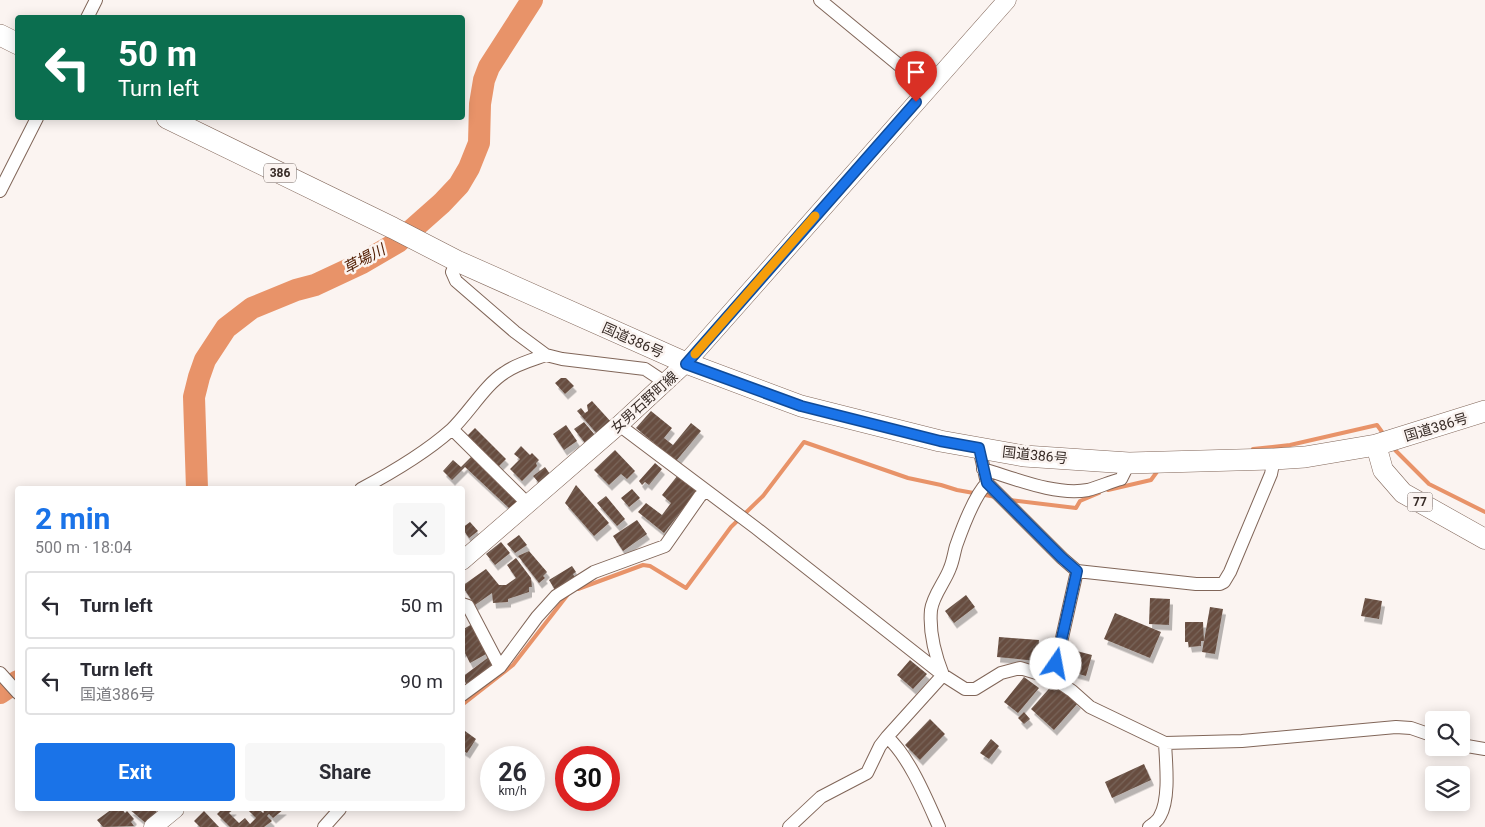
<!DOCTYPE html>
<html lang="en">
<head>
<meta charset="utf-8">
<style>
  body { margin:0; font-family:Roboto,"Noto Sans JP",sans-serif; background:#f7f7f7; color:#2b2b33; height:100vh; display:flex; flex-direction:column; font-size:19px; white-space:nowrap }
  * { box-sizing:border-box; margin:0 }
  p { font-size:16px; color:#7c7c81 }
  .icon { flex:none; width:28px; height:28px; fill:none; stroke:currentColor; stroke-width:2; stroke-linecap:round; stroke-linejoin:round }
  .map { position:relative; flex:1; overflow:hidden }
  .details { position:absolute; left:15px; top:486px; width:450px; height:325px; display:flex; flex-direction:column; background:#fff; border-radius:5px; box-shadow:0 2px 12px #0003 }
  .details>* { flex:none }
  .hud { position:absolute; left:15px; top:15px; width:450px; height:105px; border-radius:5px; box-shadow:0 2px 12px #0003; background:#0b6e4f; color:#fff; overflow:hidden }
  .fabs { position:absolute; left:1425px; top:711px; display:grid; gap:10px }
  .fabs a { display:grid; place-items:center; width:45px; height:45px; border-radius:5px; background:#fff; box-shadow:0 2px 12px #0003; font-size:25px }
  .speed { position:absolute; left:480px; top:746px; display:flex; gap:10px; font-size:25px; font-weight:700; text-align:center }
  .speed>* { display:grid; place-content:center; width:65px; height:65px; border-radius:50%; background:#fff; box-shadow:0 2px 12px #0003; line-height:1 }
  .speed small { font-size:12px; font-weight:400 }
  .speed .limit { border:8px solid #d22; background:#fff; color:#111 }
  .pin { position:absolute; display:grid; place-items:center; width:42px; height:42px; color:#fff; margin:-51px -21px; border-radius:50% 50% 50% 0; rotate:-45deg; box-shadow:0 0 5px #0007 }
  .pin .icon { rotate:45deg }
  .me { position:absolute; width:55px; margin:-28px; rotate:12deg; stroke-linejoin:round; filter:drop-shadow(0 0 4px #0008) }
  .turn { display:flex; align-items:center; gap:18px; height:105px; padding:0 20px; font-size:22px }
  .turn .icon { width:65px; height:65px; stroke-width:2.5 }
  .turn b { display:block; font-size:35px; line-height:42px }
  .round { display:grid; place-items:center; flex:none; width:52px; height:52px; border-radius:5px; background:#f7f7f7 }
  .head { display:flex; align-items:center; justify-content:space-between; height:85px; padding:0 20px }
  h1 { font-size:30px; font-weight:700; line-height:38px; color:#1a73e8 }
  .button { display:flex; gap:10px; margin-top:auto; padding:10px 20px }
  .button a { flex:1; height:58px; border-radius:5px; background:#1a73e8; color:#fff; font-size:20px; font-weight:700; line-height:58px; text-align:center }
  .button a+a { background:#f7f7f7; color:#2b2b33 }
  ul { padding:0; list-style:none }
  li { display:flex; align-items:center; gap:15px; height:68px; margin:0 10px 8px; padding:0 10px; border:2px solid #e1e1e2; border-radius:5px }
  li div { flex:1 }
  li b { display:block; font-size:19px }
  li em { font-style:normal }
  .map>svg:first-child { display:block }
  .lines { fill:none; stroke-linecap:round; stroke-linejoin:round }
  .stream { stroke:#e89369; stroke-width:4 }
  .river { stroke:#e89369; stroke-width:22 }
  .building { fill:url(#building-hatch); filter:url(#shadow) }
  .minor-casing { stroke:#816659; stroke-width:14 }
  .secondary-casing { stroke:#816659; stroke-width:19 }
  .primary-casing { stroke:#816659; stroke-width:21 }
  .trunk-casing { stroke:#816659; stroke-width:22 }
  .minor { stroke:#fff; stroke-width:12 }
  .secondary { stroke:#fff; stroke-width:18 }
  .primary { stroke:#fff; stroke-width:20 }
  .trunk { stroke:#fff; stroke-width:21 }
  .route-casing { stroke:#114b97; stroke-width:12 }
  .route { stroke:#1a73e8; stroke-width:9 }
  .slow { stroke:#f59e0b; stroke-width:9 }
  .labels { text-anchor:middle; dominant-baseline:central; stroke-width:5; stroke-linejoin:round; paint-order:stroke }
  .shield { fill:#fbf4f1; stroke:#726864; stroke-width:1 }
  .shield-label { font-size:12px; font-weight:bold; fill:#382c27 }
  .street-label { font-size:14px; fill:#382c27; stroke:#fbf4f1 }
  .water-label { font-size:15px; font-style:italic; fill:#511c00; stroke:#fbf4f1 }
</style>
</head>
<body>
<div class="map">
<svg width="1485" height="827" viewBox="0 0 1485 827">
  <defs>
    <pattern id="building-hatch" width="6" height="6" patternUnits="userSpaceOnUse" patternTransform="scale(1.25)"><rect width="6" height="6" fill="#674e41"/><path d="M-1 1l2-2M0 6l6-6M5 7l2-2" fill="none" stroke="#79655a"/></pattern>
    <filter id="shadow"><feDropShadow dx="3" dy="5.5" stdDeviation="0" flood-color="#0004"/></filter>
  </defs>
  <rect width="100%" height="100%" fill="#fbf4f1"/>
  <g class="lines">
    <path class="stream" d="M1393 448 1429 484 1485 512
      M1253 449 1290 445 1377 425 1385 436
      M1108 490 1151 480 1159 469
      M1010 500 1076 508 1080 501 1099 493
      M578 589 643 565 650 566 686 588 731 527 763 496 804 442 908 478 941 485 957 490 996 497
      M462 705 513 665 569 593"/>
    <path class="river" d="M197 489 194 397 199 377 205 360 226 328 252 308 296 290 315 285 362 263 398 242 442 203 459 185 469 168 479 143 480 104 484 80 489 67 532 0
      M0 693 18 681"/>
  </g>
  <path class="building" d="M561 378H566L574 386 565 394 555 383Z
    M592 401 612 423 598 435 577 411 581 408 585 413 588 411 587 405Z
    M651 411 672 428 664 438 673 445 691 423 701 431 676 461 636 428Z
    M584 422 595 435 585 443 574 429Z
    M566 425 577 441 564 450 553 434Z
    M475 428 506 459 498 467 467 436Z
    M521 446 530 455 532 453 539 460 536 463 537 466 522 481 510 469 520 459 514 454Z
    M615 450 635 471 627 479 621 474 609 485 594 470Z
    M472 456 519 501 511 510 465 467 452 480 443 471 453 460 461 467Z
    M655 463 662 469 649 485 645 482 642 485 639 481Z
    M545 467 550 474 539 483 533 476Z
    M678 475 697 491 664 533 638 512 646 503 662 515 671 503 662 495Z
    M576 485 609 523 594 536 565 503Z
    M632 489 640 498 629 507 621 498Z
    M606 496 625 519 617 526 597 503Z
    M637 520 647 534 623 551 613 536Z
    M470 522 478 531 469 538 462 528Z
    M519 535 527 545 515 553 507 544Z
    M501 542 510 553 495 565 486 554Z
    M529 551 547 572 543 576 545 578 539 583 518 556Z
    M516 558 531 578 532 587H529V592L508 599V602L493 603 492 593 475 605 462 586 486 569 499 585H506L516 578 507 565Z
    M572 566 576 572 573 574 575 578 555 590 549 580Z
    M966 595 975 607 954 623 945 611Z
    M1150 598 1170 599 1169 625 1149 624Z
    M1365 598 1382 601 1379 619 1361 616Z
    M1210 607 1223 609 1215 654 1202 652Z
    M1115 613 1161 632 1150 658 1104 639Z
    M1185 622H1203L1204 641H1201V646L1189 647 1188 642H1185Z
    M472 624 488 653 470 663 464 651 462 652V630Z
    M999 637 1039 640 1037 661 997 657Z
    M1069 649 1092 655 1086 676 1064 670Z
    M489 657 495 665 467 685 462 677Z
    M910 660 927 674 913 689 897 675Z
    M1024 677 1039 688 1018 713 1004 702Z
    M1055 682 1078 703 1054 730 1031 709Z
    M1024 712 1030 719 1024 724 1018 718Z
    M930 719 945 734 920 760 905 745Z
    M465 731 476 739 467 753 462 750V735Z
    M991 739 999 746 989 759 980 753Z
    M1144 764 1151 780 1112 798 1105 782Z
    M112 809H122L125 813 127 811 134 819 131 822 134 826 103 827 97 820Z
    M129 809H154L158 813 148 825Z
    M219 809H234L229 813 239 823 245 818 250 824 256 818 247 809H259L263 813 264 812 262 809H284L273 818 269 814 267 816 272 821 264 827H230L217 814 220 811Z
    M204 811 219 827H200L194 821Z"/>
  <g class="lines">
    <g class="minor-casing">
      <path id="minor" d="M820 0 928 89
        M87 18 96 0
        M0 191 37 118
        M457 261 452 272 456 281 515 332 546 355 562 359 645 369 666 383
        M619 425 756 528 943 675 965 689H975L1001 673 1020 668 1053 678 1072 691 1090 707 1165 743 1242 741 1396 727 1411 728 1434 736
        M452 429 528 504
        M979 448 987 483 1062 558 1077 571
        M983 469C1014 478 1055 496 1088 490 1099 487 1110 482 1121 479L1129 463
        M361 489C393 472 424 454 451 430 469 413 485 385 504 373 516 364 532 360 546 355
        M462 604 468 606 500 667
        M0 673 18 693
        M943 675C935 655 929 632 931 610 933 595 945 582 950 568 953 561 954 553 956 546 962 529 975 495 987 483
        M1053 678 1077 571 1196 584H1220L1224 582 1230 572 1271 474 1274 459
        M462 695 500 667 537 617 556 596 594 572 665 546 700 496 706 491
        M887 737C909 756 927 800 939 827
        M1461 745 1485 749
        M324 827 340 809
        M789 827 821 797 867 773 880 746 887 737 943 675
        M1149 827C1153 824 1158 821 1160 816 1170 799 1166 763 1165 743"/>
    </g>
    <g class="secondary-casing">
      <path id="secondary" d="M462 561 619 425 686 363 1007 0
        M153 827 175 809"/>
    </g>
    <g class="primary-casing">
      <path id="primary" d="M1376 445 1383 470 1403 493 1485 539"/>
    </g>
    <g class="trunk-casing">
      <path id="trunk" d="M0 35 18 44
        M167 118 393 228 457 261 686 363 801 406 940 441 1024 456 1129 463 1274 459 1305 457 1376 445 1485 411"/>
    </g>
    <use href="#minor" class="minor"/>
    <use href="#secondary" class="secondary"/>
    <use href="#primary" class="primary"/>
    <use href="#trunk" class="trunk"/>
  </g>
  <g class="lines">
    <g class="route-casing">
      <path id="route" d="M916 102 686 364 801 406 940 441 979 448 987 483 1062 558 1077 571 1056 664"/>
    </g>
    <use href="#route" class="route"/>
    <path class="slow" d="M695 354 815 216"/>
  </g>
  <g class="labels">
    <g class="shield">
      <rect x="264" y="163.5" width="32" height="19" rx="4"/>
      <rect x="1407.5" y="492.5" width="25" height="19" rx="4"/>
    </g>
    <g class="shield-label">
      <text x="280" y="173">386</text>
      <text x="1420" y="502">77</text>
    </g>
    <g class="street-label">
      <text transform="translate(633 340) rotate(24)">国道386号</text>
      <text transform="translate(644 402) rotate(-42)">女男石野町線</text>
      <text transform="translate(1436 427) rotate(-17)">国道386号</text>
      <text transform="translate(1035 455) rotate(6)">国道386号</text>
    </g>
    <g class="water-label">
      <text transform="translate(364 259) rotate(-28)">草場川</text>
    </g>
  </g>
</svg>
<div class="fabs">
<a><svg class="icon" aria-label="search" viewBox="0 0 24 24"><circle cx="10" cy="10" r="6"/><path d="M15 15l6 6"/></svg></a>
<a><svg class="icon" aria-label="layers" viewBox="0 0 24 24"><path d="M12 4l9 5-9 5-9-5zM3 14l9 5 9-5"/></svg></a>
</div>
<div class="speed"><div>26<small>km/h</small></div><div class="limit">30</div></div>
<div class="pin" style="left:916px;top:102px;background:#d93025"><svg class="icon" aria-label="arrive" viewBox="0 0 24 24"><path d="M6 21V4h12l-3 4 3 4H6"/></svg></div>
<svg class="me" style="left:1056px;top:664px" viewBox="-20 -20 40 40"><circle r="19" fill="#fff"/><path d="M0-13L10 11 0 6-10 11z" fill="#1a73e8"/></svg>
<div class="hud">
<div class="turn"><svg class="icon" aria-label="left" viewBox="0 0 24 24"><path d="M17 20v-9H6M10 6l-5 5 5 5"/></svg><div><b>50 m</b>Turn left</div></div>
</div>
<section class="details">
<div class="head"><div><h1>2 min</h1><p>500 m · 18:04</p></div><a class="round"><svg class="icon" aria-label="close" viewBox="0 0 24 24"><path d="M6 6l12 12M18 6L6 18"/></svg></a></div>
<ul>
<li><svg class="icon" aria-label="left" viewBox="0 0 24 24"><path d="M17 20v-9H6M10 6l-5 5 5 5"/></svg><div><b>Turn left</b></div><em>50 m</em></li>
<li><svg class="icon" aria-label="left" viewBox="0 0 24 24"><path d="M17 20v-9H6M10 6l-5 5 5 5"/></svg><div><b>Turn left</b><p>国道386号</p></div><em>90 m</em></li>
</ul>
<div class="button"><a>Exit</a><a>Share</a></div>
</section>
</div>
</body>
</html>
